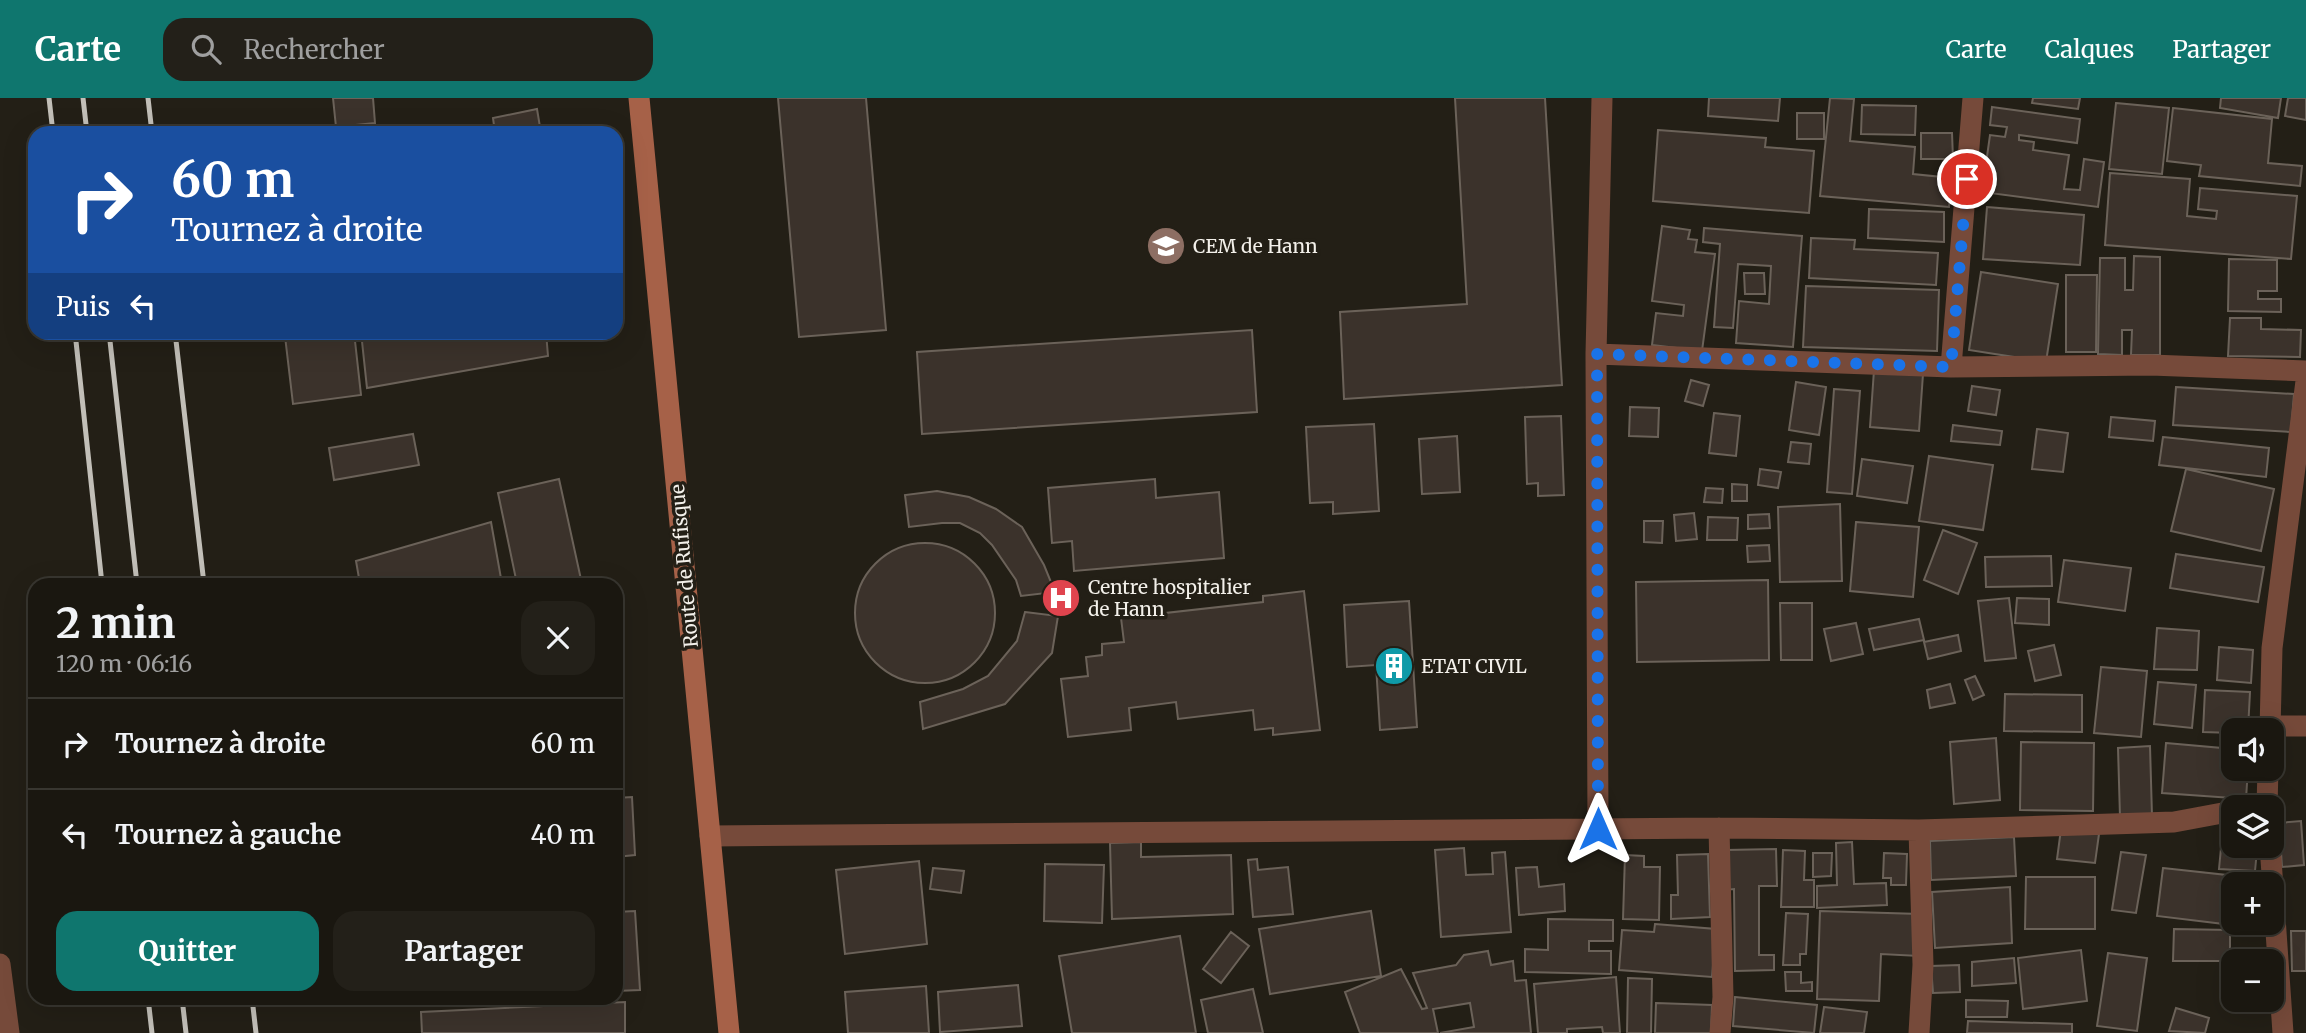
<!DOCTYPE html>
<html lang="fr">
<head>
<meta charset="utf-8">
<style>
  body { margin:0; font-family:Merriweather,serif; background:#232019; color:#f1f3f6; height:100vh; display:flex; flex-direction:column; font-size:26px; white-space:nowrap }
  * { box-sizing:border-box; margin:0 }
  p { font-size:23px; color:#9f9f9f }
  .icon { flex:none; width:38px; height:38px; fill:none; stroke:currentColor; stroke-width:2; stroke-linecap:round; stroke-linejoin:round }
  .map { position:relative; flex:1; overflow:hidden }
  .sheet { position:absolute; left:28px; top:480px; width:595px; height:427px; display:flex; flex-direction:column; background:#1a1710; border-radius:21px; box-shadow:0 7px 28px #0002,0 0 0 2px #383630 }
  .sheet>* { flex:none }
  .guide { position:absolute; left:28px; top:28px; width:595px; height:214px; border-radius:21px; box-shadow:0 7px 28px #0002,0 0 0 2px #383630; background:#1a4fa0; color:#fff; overflow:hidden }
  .tools { position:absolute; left:2221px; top:620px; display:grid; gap:14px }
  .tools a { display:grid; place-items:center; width:63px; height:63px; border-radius:14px; background:#1a1710; box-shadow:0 7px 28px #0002,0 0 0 2px #383630; font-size:35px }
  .pin { position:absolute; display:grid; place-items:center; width:60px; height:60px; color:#fff; margin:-30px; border:4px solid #fff; border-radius:50%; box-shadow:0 2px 7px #0007 }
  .me { position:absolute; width:77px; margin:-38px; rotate:0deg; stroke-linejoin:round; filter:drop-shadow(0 0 5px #0008) }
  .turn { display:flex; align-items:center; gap:24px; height:147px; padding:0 28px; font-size:32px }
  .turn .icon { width:91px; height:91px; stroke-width:2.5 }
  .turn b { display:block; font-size:49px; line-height:60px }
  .then { display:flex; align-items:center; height:66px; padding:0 28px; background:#0003; gap:14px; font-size:26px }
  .round { display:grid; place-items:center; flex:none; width:74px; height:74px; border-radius:21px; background:#232019 }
  .summary { display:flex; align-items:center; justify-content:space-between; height:119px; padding:0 28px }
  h1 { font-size:42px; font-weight:700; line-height:52px }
  .action { display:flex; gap:14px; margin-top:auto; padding:14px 28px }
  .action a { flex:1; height:80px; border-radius:21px; background:#0f766e; color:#fff; font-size:28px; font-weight:700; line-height:80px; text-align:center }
  .action a+a { background:#232019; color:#f1f3f6 }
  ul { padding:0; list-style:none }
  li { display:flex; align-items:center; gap:21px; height:91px; padding:0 28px; border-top:2px solid #383630 }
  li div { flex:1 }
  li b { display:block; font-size:26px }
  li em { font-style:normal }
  header { display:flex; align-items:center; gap:42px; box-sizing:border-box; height:98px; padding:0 35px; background:#0f766e; color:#fff }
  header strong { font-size:33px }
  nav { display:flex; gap:38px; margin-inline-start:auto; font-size:24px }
  .search { width:490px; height:63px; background:#232019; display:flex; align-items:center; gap:18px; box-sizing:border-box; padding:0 24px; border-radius:21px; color:#9f9f9f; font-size:26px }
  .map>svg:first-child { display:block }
  .building { fill:#3b322b; stroke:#6b6259; stroke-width:2 }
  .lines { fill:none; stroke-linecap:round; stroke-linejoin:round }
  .street { stroke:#764a3a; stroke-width:21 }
  .secondary { stroke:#a66148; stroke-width:21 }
  .rail { stroke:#c2bfb8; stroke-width:5 }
  .route { stroke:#1a73e8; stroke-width:12; stroke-dasharray:0 21.6 }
  .labels { text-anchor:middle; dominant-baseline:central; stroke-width:7; stroke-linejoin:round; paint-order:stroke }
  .poi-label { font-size:19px; fill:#f3f0ea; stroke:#231f16; text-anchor:start }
  .street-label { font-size:19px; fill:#f3f0ea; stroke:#231f16 }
</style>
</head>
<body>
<header>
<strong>Carte</strong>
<div class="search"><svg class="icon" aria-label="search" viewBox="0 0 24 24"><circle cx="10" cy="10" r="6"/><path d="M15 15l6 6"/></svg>Rechercher</div>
<nav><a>Carte</a><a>Calques</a><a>Partager</a></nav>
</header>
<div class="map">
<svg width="2306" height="935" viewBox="0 0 2306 935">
  <rect width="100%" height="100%" fill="#231f16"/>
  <path class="building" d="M333 0H373L375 25 336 29Z
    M778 0H866L886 232 799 239Z
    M1455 0H1545L1562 287 1344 301 1340 214 1467 206Z
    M1709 0H1780L1778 23 1708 18Z
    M1830 0 1854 1 1850 43 1915 49 1913 76 1952 80 1949 109 1820 98Z
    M2033 0H2080L2078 11 2032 5Z
    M2221 0H2281L2278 20 2220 10Z
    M2288 0H2306V22L2285 18Z
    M2116 5 2169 10 2162 76 2109 71Z
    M1862 7 1916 8 1915 37 1861 36Z
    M1992 9 2080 21 2077 45 2019 37V42L2034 44 2033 52 2069 57 2064 91 2080 92 2084 61 2104 64 2098 109 1982 94 1990 37 2005 39 2007 29 1990 27Z
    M2173 10 2272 21 2268 65 2302 68 2300 88 2199 78 2201 67 2167 63Z
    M537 11 541 35H495L493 20Z
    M1797 15H1824V41H1797Z
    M1658 32 1766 40 1765 49 1814 53 1809 115 1653 103Z
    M1921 35H1952L1953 61H1921Z
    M2110 75 2190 81 2187 118 2216 121 2217 113 2198 111 2200 90 2297 98 2291 161 2105 147Z
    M1987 109 2084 117 2080 167 1983 161Z
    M1869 111 1944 114V144L1868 140Z
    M1662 128 1690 132 1688 141 1697 142 1695 154 1715 156 1702 253 1652 247 1656 215 1683 218 1684 207 1652 203Z
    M1704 130 1802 138 1793 249 1736 245 1739 203 1769 206 1771 168 1738 166 1733 230 1714 229 1720 146 1703 144Z
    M1811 140 1855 142 1854 151 1938 155 1936 187 1809 180Z
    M2134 158 2160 159V257H2131L2132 232H2122V257L2098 256 2100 160H2125V192H2133Z
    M2229 161 2277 162V193H2258V201H2281V214L2228 213Z
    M1981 174 2058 186 2046 264 1969 252Z
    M1744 175H1764L1765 196H1745Z
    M2066 177H2097L2096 254H2066Z
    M1806 188 1939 192 1937 253 1803 249Z
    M2230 220H2261V231L2301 232 2300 259 2228 258Z
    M1252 232 1257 314 922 336 917 254Z
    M313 234H354L361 297 293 306 285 238Z
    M361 234H546L548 258 367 290Z
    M1874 272 1923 276 1919 333 1870 329Z
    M1691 282 1709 287 1703 308 1685 303Z
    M1796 284 1826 289 1819 337 1789 332Z
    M1972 288 2000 292 1996 317 1968 313Z
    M2176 289 2294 296 2291 334 2173 327Z
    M1834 291 1860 293 1852 396 1827 394Z
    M1630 309 1659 310 1658 339 1629 338Z
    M1714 315 1740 318 1736 358 1709 355Z
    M1561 318 1564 397 1538 398V385L1527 386 1525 319Z
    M2111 319 2155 323 2153 343 2109 339Z
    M1374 326 1379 413 1333 416V404L1310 405 1306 329Z
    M1953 327 2002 333 2000 347 1951 343Z
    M2037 331 2068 335 2063 374 2032 371Z
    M413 336 419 367 334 382 329 350Z
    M1457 338 1460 394 1422 396 1419 341Z
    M2163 339 2269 350 2266 379 2159 367Z
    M1791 344 1811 346 1809 366 1788 364Z
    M1929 358 1993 367 1983 432 1919 423Z
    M1862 361 1913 368 1907 405 1857 398Z
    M1760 371 1781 374 1778 390 1758 387Z
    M2186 371 2274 391 2261 453 2171 433Z
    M559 381 582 486H517L498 395Z
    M1155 381 1156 400 1219 394 1224 460 1074 473 1072 443 1052 445 1048 390Z
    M1732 386 1747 387V403H1732Z
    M1706 390 1723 391 1722 405 1704 404Z
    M937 393 969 399 996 411 1022 429 1044 467 1055 494 1021 498 1016 482 992 447 980 435 960 425H942L909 429 905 397Z
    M1840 406 1842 483 1780 484 1778 409Z
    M1694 415 1697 441 1676 443 1674 417Z
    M1769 416 1770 430 1748 431V417Z
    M1708 419 1738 420 1737 442H1707Z
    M1644 423H1663L1662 445 1644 444Z
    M491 424 502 486H360L356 463Z
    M1856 424 1919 429 1913 499 1850 493Z
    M1943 432 1977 445 1958 496 1924 482Z
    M855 515a70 70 0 1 1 140 0a70 70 0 1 1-140 0Z
    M1769 447 1770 463 1748 464 1747 448Z
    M2176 456 2264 469 2258 504 2170 490Z
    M2051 458 2052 488 1986 489 1985 459Z
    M2064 462 2131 470 2125 513 2058 504Z
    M1768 482 1769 562 1637 564 1636 484Z
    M1304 493 1320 632 1273 637V630L1255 632 1253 612 1178 621 1176 604 1129 610 1131 632 1068 639 1061 581 1088 578 1086 559 1102 557V546L1124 544 1121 520 1263 504V498Z
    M2009 500 2016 560 1985 563 1978 503Z
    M2017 500 2049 501V527L2015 525Z
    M1409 503 1417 629 1380 632 1376 567 1347 569 1344 507Z
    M1780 505H1812V562H1781Z
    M1025 514 1058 518 1052 555 1005 606 923 631 920 604 963 591 988 578 1017 543Z
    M1919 521 1924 542 1874 552 1869 531Z
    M1856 525 1863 556 1831 563 1824 531Z
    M2157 530 2199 533 2197 572 2154 571Z
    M1958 537 1961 553 1928 561 1924 544Z
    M2054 547 2061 577 2035 583 2028 553Z
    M2219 549 2253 552 2251 585 2217 582Z
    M2101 569 2147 573 2141 639 2094 635Z
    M1975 578 1984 597 1973 602 1965 582Z
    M2158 584 2196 587 2192 630 2154 626Z
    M1950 586 1955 605 1930 610 1927 592Z
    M2205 592 2250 594 2248 632H2233V635L2203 634Z
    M2005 596 2082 597V634L2004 633Z
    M1996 640 2000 702 1954 706 1950 644Z
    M2021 644 2094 645 2093 713 2020 712Z
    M2166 645 2233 651V670H2248L2246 701 2162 695Z
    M2150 648 2152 718 2120 719 2118 650Z
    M632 699 635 757 616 759V700Z
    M2301 723 2304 767 2282 769 2279 725Z
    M2061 731 2099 736 2095 765 2057 761Z
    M2014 739 2016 778 1931 782 1930 743Z
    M1141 744V759L1231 757 1233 816 1112 821 1110 745Z
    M1852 744 1854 786 1886 785 1887 807 1817 810V788L1837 787 1836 745Z
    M1464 750 1466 777 1493 776 1492 755 1505 754 1511 834 1441 839 1435 752Z
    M2221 750 2257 752 2255 773 2219 771Z
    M1776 751 1777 788H1759V857H1774V872L1735 873 1734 791 1725 792 1726 752Z
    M1783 752 1805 753 1804 782H1814V809H1781Z
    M2121 754 2146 757 2136 815 2112 812Z
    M1813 755H1832L1831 778 1813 779Z
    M1884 755 1907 756 1906 787H1891V780H1883Z
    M1708 756 1710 819 1671 821V797H1678L1677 757Z
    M1625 757 1644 758V769H1660L1659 822 1623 821Z
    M1257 761 1258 772 1288 769 1293 816 1253 819 1248 762Z
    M919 763 927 846 845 856 836 772Z
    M1045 766 1104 767 1102 825 1044 823Z
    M1537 769 1539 789 1564 786 1565 813 1519 817 1516 770Z
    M933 770 964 773 961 795 930 791Z
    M2163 770 2254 780 2253 786H2233V824H2249V829L2157 818Z
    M2026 779H2095V831H2025Z
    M2010 789 2012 845 1935 850 1932 794Z
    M635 813 640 892 616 893V814Z
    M1371 813 1381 878 1270 896 1259 831Z
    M1820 813 1920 816 1919 858 1881 856 1879 903 1817 901Z
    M1786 815 1808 816 1806 856H1800V867H1783Z
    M1548 821 1613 822V843H1589V853H1611V876L1525 874V851L1548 852Z
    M1655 826 1716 831 1712 879 1619 872 1622 832 1654 834Z
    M2174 831 2230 832V863H2173Z
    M2291 833H2306V873H2292Z
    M1231 834 1249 848 1221 885 1203 871Z
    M1180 838 1196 935H1072L1059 858Z
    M2081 852 2087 903 2023 911 2018 860Z
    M1488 853 1491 867 1513 863 1515 883 1526 882 1531 935H1440L1474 929 1470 905 1433 911 1438 935H1360L1345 894 1401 871 1422 911 1427 910 1413 875 1456 867 1464 857Z
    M2108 855 2147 860 2137 933 2097 928Z
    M2014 860 2016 885 1972 888V864Z
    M1959 867 1960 894 1933 895 1931 868Z
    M1785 874H1801V885L1812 884V893H1786Z
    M1616 879 1620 935H1603L1602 929 1567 931V935H1538L1534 886Z
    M1628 880 1652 881 1651 935H1627Z
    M1018 887 1022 928 940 934 938 894Z
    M926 888 929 935H848L845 894Z
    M1253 891 1263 935H1208L1201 902Z
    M1735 899 1817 907 1814 935 1733 928Z
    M1966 902 2008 903 2007 919H1966Z
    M625 904V935H422L421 914Z
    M1656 905 1712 907 1711 935H1655Z
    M1824 909 1867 914 1864 935H1820Z
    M2176 910 2209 920 2205 935 2169 933Z
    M1968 923 2072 926V935H1967Z"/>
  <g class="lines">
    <path class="street" d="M1596 256 1951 269 2151 267 2306 273
      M1951 269 1973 0
      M2270 628H2306
      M2270 632 2272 550 2306 283
      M2267 709 2268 670
      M1719 730 1723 899 1720 935
      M1598 731 1596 256 1602 0
      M710 738 1719 730 1919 732 2174 724 2233 713
      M2270 747 2283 935
      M0 866 9 935
      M1919 935 1923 867 1919 732"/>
    <path class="secondary" d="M639 0 729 935"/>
    <path class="rail" d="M49 0 53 35
      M83 0 87 35
      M148 0 152 35
      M75 234 102 486
      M109 234 137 486
      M175 234 204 486
      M148 900 152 935
      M182 900 186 935
      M252 900 256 935"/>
  </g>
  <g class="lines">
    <path class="route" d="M1598 731 1597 256 1951 269 1967 81"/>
  </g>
  <defs>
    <g id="school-disc" transform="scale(2.0125)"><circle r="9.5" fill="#8d6e63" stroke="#231f16"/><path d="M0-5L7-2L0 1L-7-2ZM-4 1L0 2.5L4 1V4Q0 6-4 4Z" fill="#fff"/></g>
    <g id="hospital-disc" transform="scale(2.0125)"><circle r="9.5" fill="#e0444e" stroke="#231f16"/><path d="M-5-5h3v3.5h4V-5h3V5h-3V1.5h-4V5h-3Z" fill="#fff"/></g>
    <g id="building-disc" transform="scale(2.0125)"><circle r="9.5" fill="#0f9aa8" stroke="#231f16"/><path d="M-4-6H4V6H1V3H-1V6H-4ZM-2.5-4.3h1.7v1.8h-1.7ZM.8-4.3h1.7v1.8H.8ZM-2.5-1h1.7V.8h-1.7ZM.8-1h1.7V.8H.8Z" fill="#fff"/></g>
  </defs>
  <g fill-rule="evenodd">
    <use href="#school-disc" x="1166" y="148"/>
    <use href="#hospital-disc" x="1061" y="500"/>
    <use href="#building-disc" x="1394" y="568"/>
  </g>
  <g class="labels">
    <g class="poi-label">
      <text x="1193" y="148">CEM de Hann</text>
      <text x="1088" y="489">Centre hospitalier<tspan x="1088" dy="22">de Hann</tspan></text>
      <text x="1421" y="568">ETAT CIVIL</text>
    </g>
    <g class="street-label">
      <text transform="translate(684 468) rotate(-95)">Route de Rufisque</text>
    </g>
  </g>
</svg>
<div class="tools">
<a><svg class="icon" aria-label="sound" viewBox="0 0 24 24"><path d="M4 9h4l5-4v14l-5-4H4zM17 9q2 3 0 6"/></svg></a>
<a><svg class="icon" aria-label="layers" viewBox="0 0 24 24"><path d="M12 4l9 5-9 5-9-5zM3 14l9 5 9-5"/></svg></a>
<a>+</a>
<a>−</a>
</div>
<div class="pin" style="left:1967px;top:81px;background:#d93025"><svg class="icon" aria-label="arrive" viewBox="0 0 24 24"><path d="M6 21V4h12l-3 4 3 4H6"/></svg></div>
<svg class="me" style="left:1598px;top:731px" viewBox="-20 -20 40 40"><path d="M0-17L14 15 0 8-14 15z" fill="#1a73e8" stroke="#fff" stroke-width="4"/></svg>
<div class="guide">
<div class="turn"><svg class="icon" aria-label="right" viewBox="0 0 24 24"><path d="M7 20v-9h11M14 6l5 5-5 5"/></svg><div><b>60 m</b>Tournez à droite</div></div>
<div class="then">Puis<svg class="icon" aria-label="left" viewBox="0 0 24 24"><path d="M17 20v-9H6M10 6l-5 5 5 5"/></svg></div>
</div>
<section class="sheet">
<div class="summary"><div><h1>2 min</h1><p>120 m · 06:16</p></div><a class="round"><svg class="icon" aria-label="close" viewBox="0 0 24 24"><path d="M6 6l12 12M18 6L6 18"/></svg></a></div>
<ul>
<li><svg class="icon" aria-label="right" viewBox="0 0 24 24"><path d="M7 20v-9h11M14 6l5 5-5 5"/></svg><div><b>Tournez à droite</b></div><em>60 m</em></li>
<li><svg class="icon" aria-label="left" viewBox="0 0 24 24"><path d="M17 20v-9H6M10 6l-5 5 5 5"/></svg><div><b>Tournez à gauche</b></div><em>40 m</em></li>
</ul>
<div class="action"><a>Quitter</a><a>Partager</a></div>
</section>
</div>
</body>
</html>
